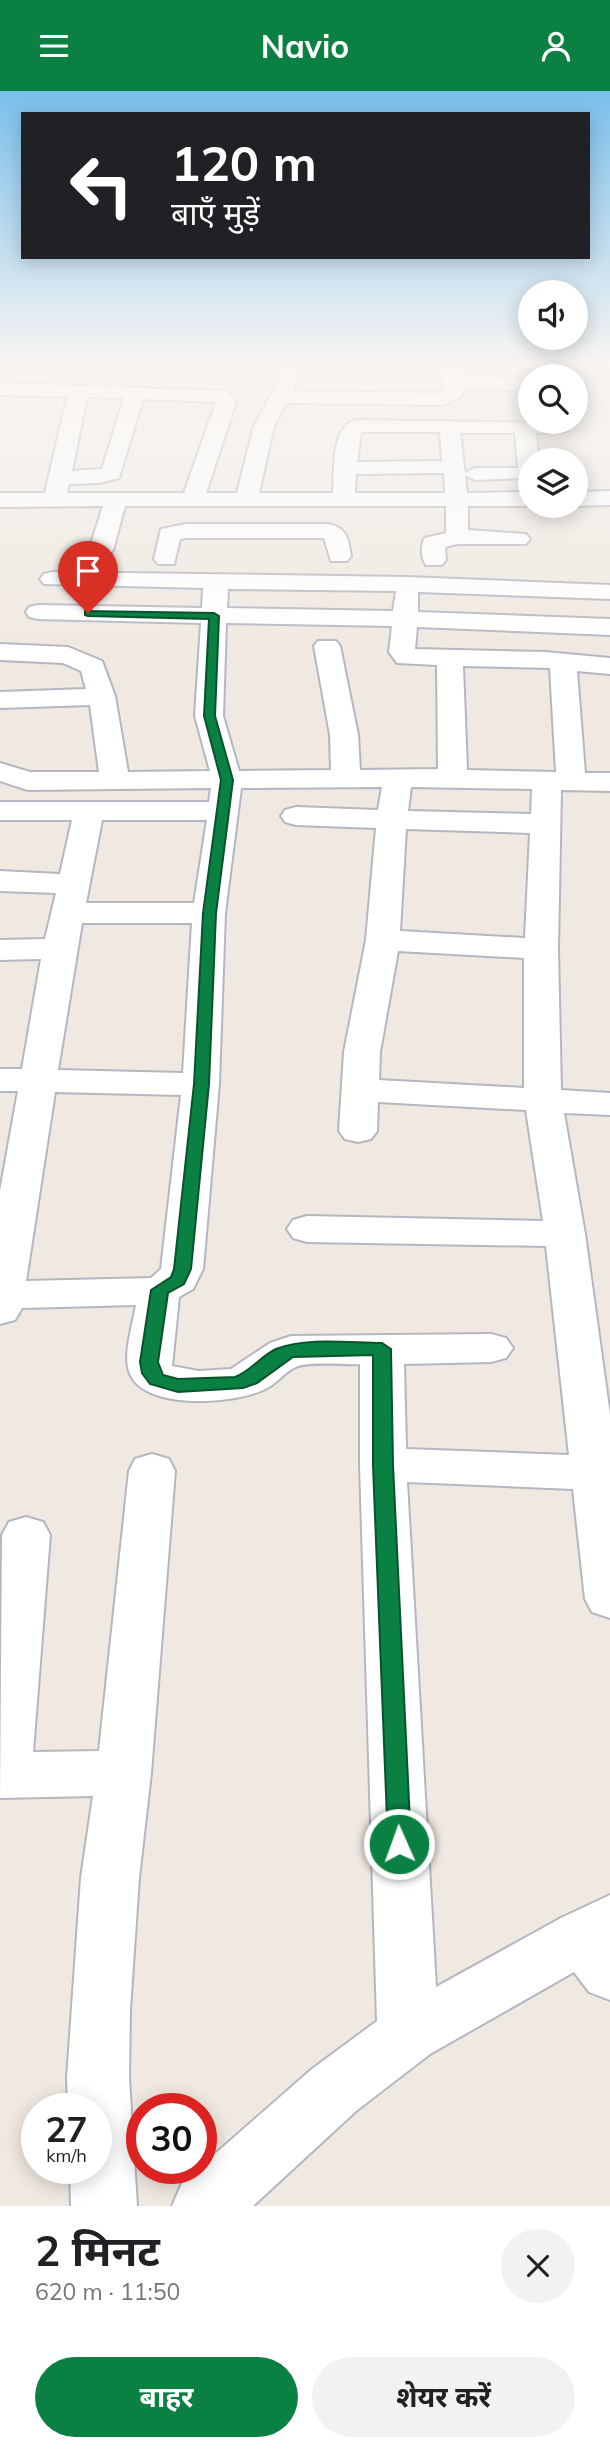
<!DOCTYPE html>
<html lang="hi">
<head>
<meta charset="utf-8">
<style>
  body { margin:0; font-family:Mulish,"Noto Sans Devanagari",sans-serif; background:#f2f2f2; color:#202124; height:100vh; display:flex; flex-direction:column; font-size:26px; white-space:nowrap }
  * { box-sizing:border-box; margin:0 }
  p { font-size:23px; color:#757577 }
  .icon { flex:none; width:38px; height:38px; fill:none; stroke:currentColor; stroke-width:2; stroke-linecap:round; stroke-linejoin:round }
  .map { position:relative; height:2115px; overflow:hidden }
  .drawer { display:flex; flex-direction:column; background:#fff; flex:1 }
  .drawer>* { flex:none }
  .top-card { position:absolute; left:21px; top:21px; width:569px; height:147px; border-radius:0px; box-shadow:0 4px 18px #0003; background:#202124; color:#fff; overflow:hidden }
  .fabs { position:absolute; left:518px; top:189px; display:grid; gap:14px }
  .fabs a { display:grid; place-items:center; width:70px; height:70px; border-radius:50%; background:#fff; box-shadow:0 4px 18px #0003; font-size:35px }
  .speed { position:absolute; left:21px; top:2002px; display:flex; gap:14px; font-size:35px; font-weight:700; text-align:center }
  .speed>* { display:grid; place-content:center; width:91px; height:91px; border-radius:50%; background:#fff; box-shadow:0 4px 18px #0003; line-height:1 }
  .speed small { font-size:18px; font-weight:400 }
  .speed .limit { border:10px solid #d22; background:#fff; color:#111 }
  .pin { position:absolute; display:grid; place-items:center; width:60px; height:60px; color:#fff; margin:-72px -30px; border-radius:50% 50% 50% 0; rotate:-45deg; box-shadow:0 0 7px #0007 }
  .pin .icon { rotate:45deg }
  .me { position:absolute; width:77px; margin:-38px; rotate:358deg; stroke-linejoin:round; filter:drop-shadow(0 0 5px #0008) }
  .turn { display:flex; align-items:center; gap:24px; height:147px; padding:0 35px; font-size:32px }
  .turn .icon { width:91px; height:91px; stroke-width:2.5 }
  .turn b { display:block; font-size:49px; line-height:60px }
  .round { display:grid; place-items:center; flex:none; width:74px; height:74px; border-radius:37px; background:#f2f2f2 }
  .head { display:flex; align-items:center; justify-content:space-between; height:119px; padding:0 35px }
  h1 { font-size:42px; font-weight:700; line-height:52px }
  .action { display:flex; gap:14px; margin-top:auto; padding:14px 35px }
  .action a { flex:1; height:80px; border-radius:42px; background:#0b8043; color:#fff; font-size:28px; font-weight:700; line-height:80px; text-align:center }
  .action a+a { background:#f2f2f2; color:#202124 }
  header { display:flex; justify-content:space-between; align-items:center; height:91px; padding:0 35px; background:#0b8043; color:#fff; font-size:32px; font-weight:700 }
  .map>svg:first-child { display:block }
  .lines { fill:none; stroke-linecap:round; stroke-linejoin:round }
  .minor-casing { stroke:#b4b7c1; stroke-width:4 }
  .minor { fill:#fff; fill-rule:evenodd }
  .route { fill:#0b8043; stroke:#07532c; stroke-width:2 }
</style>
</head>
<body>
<header><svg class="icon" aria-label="menu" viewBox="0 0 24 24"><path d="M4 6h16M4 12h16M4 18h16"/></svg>Navio<svg class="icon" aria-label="person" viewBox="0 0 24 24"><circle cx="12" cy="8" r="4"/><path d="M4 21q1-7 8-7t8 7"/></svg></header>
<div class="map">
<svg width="610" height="2115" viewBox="0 0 610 2115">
  <rect width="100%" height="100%" fill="#efe9e1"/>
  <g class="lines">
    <g class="minor-casing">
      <path id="minor" d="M285 271H303L293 300 439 302 444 299V271H462L463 286 530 287V299L463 298 461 306 443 314 286 312 274 335 259 402H333C335 380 330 336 356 329L567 332 570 336 567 340 536 342 539 369H530V387L475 389 465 384 467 402 530 401V415H468V439L526 443 530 448 526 453H457L445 456 446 469 442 474H426C421 467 420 455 425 447L446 442V415H125L113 459 109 464H93L89 459 103 415 0 416V402H45L67 306 0 304V292L228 300 236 311 206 402H237L254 335 277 293ZM87 306 124 307 102 378 72 380ZM143 308 216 311 184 402H67L69 393 99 392 119 387ZM361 341H440L442 370 357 371ZM460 342H515L518 377H475L465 382ZM444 382 445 402H355L356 383Z
        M517 271H610V278L526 277Z
        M610 400V414L576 415V401Z
        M186 433H329C348 438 348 448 351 465L347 470H331L324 447H186L180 448 174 473H158L154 468 161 438Z
        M52 481 407 486 610 494V508L418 501V521L610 528V544L417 536 415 558 545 561 610 567V583L577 580 585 682H610V700L561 699 558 858 561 999 610 1002V1024L564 1022 585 1143 610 1324V1527L592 1521 585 1508 573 1398 407 1391 436 1896 561 1827 610 1804V1909L589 1901 574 1881 430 1963 356 2020 253 2115H172L182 2092 312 1978 377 1930 360 1374V1273C345 1274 308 1270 296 1276 284 1281 277 1293 265 1298 236 1313 146 1320 130 1283 122 1265 133 1233 136 1214L22 1217 15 1229 0 1233V1100L18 1000H0V978H22L41 868 0 869V849L45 848 56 802 0 800V780L60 783 72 729H0V711H209L211 697 28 699 0 690V672L30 681H99L90 614 0 617V601L86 598 81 580 63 572 0 569V553L68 556 102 570 115 605 128 681 210 680 195 625 201 532 38 528 29 526 26 521 29 516 38 514 202 517 203 497 44 493 40 488 44 483ZM228 498 396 500 393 520 227 517ZM226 532 392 535 389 561 397 572 437 574 438 678 360 679 358 644 340 555 336 550H318L314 555 330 644 331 679 239 680 223 625ZM463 575 550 577 556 681 467 679ZM382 696 378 719 296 716 285 719 281 725 285 731 296 734 376 737 366 849 344 961 339 1040 345 1048 358 1051 371 1048 377 1040 378 1011 526 1019 543 1130 307 1125 293 1129 287 1138 293 1147 307 1151 546 1155 569 1364 406 1358 404 1273 491 1271 506 1267 513 1257 506 1247 491 1243 291 1245 270 1252 231 1278 199 1280 172 1275 179 1206 193 1198 203 1178 219 993 225 822 241 697ZM411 696 532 698 531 723 408 720ZM102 729H207L194 812H86ZM406 738 530 742 525 847 400 840ZM82 832H192L183 982 58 979ZM398 860 524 867V997L379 989 380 961ZM55 1001 181 1004 161 1178 151 1187 26 1190Z
        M152 1363 169 1368 175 1380 151 1682 139 1787 130 1918 129 1987 137 2115H71L70 2077H96V2018H68L67 1987 81 1787 93 1705 0 1707 2 1444 9 1431 26 1426 43 1431 50 1444 33 1661 99 1660 129 1380 135 1368Z"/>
    </g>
    <use href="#minor" class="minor"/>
  </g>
  <linearGradient id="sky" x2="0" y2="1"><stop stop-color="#7abfeb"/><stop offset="0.48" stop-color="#f8f5f2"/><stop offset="1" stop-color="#f8f5f2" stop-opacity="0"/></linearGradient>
  <rect width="610" height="567" fill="url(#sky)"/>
  <path class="route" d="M85 520 214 522 219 525 215 625 233 689 216 822 209 993 191 1178 184 1193 168 1202 158 1271 163 1284 178 1288 235 1286C251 1280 261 1265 276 1258 307 1246 350 1252 382 1252L391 1258 393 1374 411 1753 408 1760 399 1763 391 1760 388 1753 373 1374V1264L293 1266 257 1292 243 1297 178 1301 150 1293 142 1282 140 1271 151 1199 171 1186 174 1178 194 993 203 822 221 689 204 625 209 528 88 525 85 524Z"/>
</svg>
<div class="fabs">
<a><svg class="icon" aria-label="sound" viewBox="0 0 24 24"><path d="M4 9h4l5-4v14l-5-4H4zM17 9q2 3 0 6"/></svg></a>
<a><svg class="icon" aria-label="search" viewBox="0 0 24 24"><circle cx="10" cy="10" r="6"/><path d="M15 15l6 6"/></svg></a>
<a><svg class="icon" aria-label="layers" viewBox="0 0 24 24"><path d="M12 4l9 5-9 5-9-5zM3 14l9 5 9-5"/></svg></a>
</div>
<div class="speed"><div>27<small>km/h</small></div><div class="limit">30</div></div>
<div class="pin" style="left:88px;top:522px;background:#d93025"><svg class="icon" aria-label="arrive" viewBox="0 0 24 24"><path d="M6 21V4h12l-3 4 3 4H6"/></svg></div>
<svg class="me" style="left:399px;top:1753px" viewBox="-20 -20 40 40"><circle r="17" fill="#0b8043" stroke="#fff" stroke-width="3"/><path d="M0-11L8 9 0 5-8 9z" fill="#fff"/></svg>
<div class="top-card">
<div class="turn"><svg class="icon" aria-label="left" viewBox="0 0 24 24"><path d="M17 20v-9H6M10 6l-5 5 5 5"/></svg><div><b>120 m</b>बाएँ मुड़ें</div></div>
</div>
</div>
<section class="drawer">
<div class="head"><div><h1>2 मिनट</h1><p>620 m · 11:50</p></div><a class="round"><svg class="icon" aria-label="close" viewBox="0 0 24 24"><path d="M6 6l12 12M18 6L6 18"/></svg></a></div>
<div class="action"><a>बाहर</a><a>शेयर करें</a></div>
</section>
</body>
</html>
